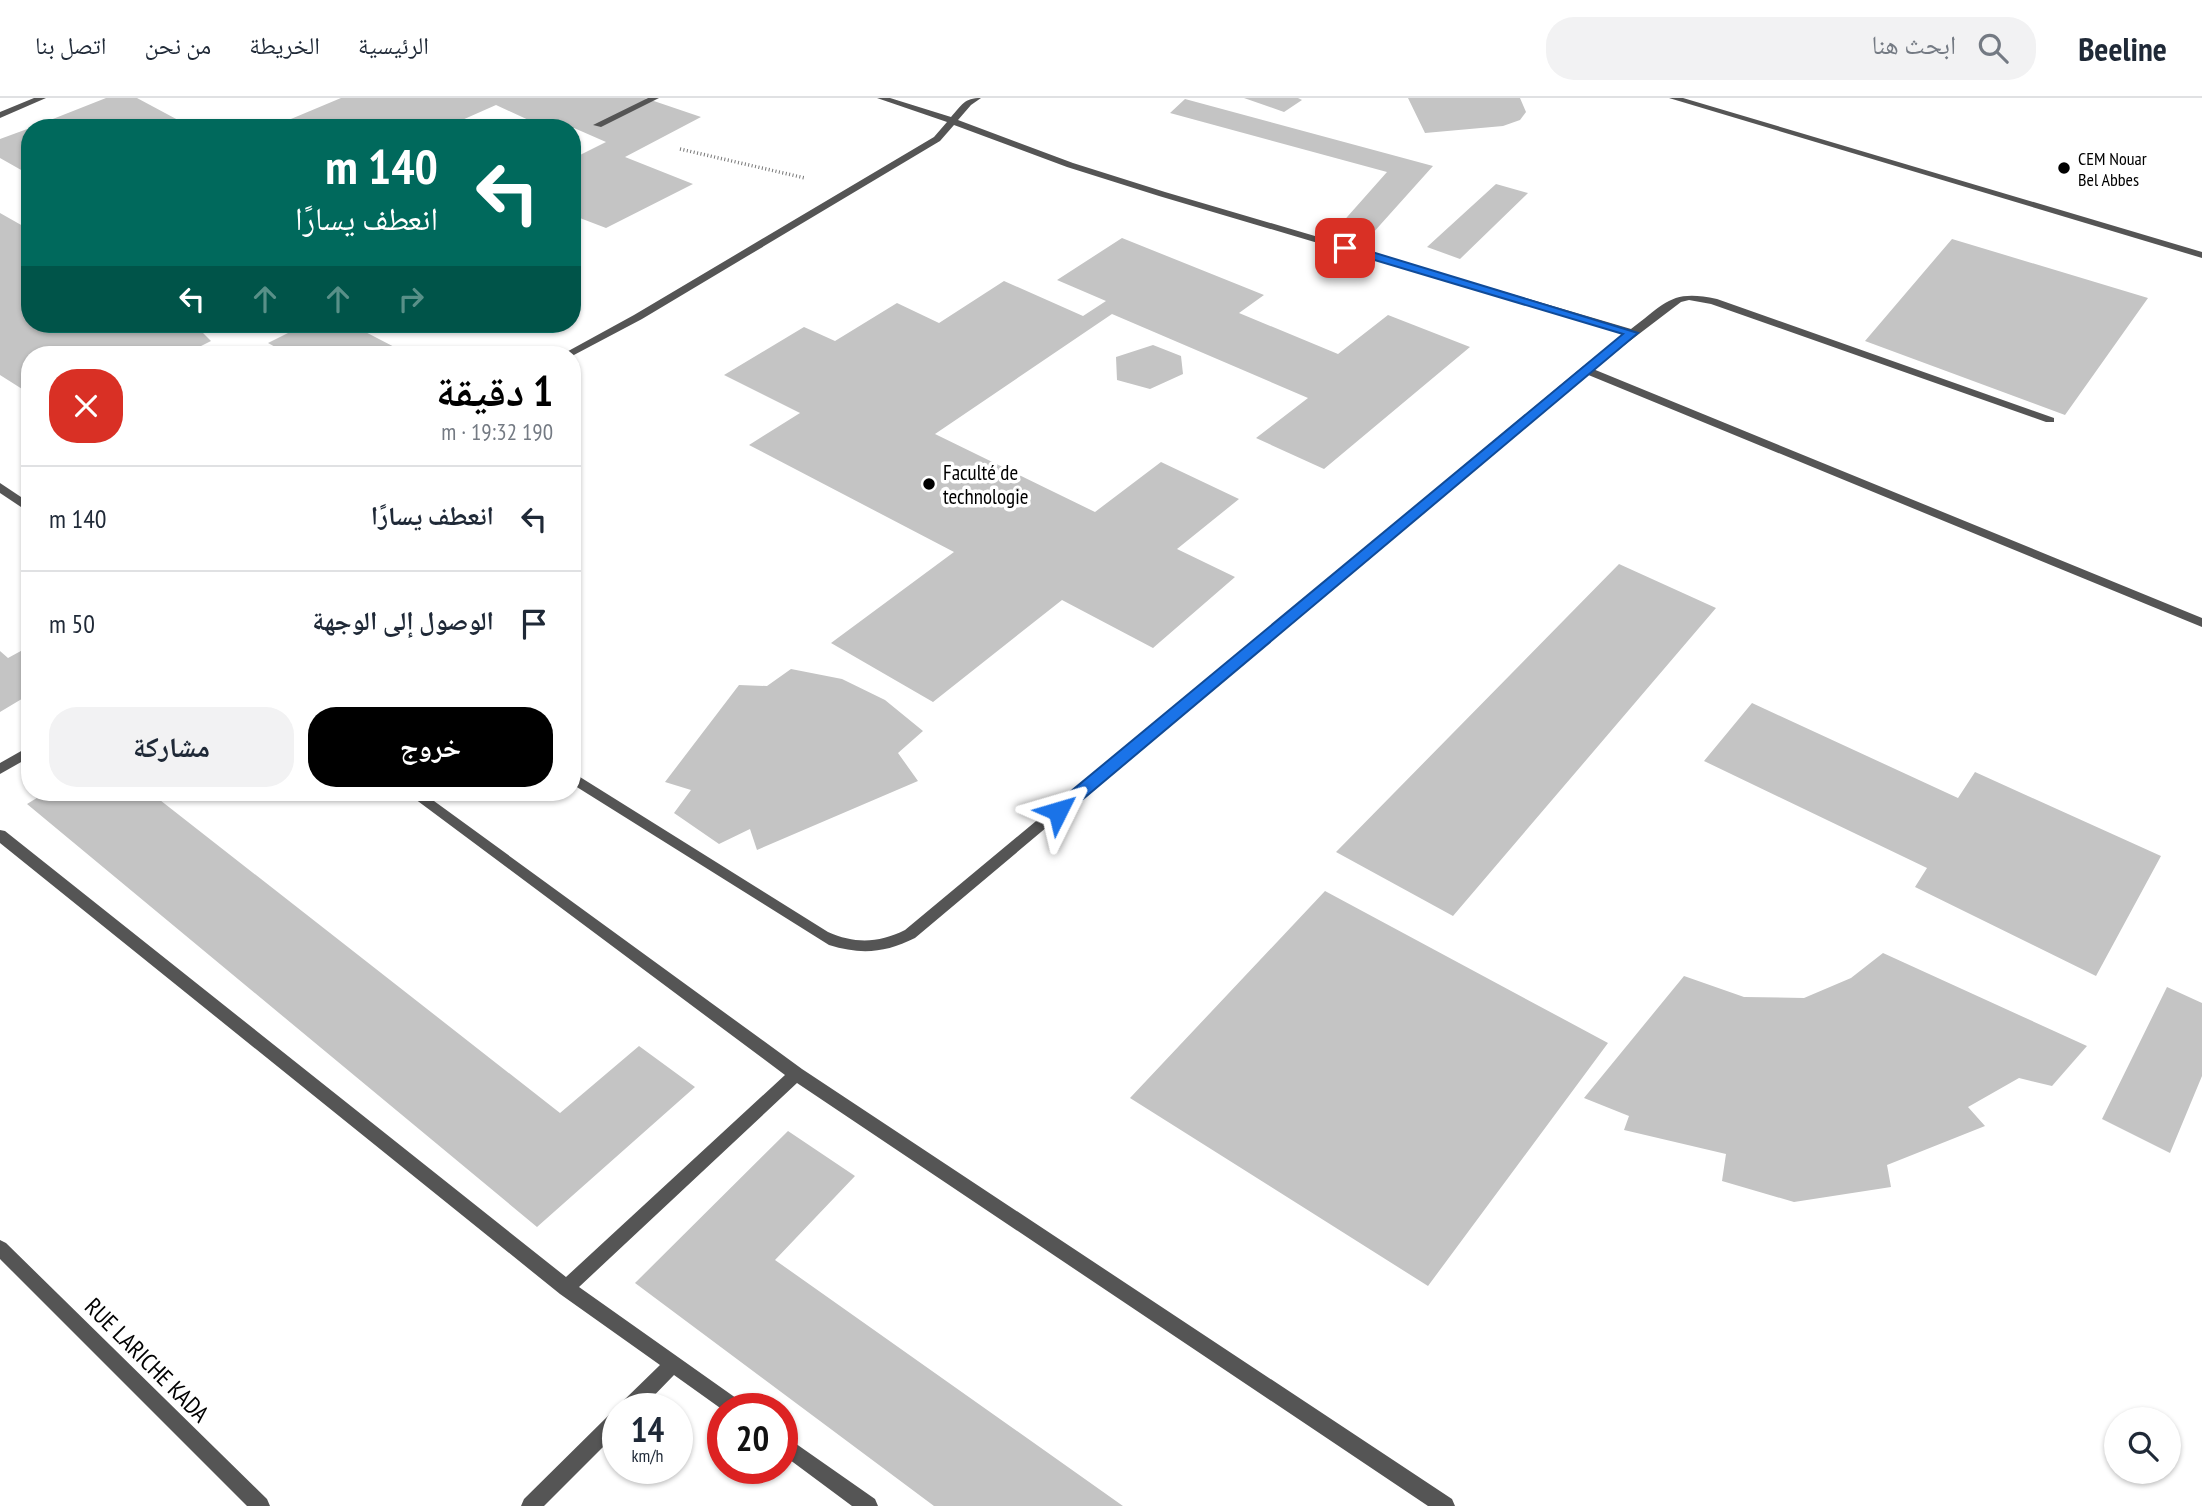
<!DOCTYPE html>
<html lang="ar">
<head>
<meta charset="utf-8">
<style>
  body { margin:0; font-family:"PT Sans Narrow","Noto Naskh Arabic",sans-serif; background:#f2f2f3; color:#1f2937; direction:rtl; height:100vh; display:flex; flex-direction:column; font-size:26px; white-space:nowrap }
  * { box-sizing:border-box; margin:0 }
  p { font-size:23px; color:#747a83 }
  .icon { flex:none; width:38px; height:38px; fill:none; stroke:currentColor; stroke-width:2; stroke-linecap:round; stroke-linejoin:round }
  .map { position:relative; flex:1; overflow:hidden; direction:ltr }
  .side { position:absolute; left:21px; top:248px; width:560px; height:455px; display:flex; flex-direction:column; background:#fff; border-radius:28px; box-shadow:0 2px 5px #0004; direction:rtl }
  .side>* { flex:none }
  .banner { position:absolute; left:21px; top:21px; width:560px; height:214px; border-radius:28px; box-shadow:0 2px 5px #0004; direction:rtl; background:#00695c; color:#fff; overflow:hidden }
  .buttons { position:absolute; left:2104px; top:1309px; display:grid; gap:14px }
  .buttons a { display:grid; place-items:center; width:77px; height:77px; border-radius:50%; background:#fff; box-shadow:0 2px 5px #0004; font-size:35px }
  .speed { position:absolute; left:602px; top:1295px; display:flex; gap:14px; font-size:35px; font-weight:700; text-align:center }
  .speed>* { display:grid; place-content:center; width:91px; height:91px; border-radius:50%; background:#fff; box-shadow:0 2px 5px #0004; line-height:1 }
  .speed small { font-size:18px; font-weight:400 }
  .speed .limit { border:10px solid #d22; background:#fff; color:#111 }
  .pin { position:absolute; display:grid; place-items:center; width:60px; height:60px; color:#fff; margin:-30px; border-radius:14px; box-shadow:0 4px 10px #0006 }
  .me { position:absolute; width:77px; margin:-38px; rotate:50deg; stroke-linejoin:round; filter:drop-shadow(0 0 5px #0008) }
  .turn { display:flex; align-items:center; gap:24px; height:147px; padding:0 28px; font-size:32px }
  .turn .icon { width:91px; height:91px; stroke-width:2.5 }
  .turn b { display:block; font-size:49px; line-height:60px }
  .lanes { display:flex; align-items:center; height:66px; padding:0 28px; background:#0003; justify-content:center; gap:35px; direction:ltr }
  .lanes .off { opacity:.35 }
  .round { display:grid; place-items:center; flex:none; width:74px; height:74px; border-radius:28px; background:#f2f2f3 }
  .overview { display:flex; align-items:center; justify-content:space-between; height:119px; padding:0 28px }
  h1 { font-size:42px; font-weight:700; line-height:52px; color:#000 }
  .primary-button { display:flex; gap:14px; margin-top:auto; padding:14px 28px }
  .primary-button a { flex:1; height:80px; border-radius:28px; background:#000; color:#fff; font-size:28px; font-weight:700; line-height:80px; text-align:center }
  .primary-button a+a { background:#f2f2f3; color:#1f2937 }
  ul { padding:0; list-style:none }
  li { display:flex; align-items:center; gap:21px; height:105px; padding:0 28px; border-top:2px solid #e0e1e3 }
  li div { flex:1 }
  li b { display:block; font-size:26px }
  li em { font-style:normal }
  header { display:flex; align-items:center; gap:42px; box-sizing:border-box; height:98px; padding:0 35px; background:#fff; border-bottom:2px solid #e0e1e3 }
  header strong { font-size:33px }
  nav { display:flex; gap:38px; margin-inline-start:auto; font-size:24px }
  .search { width:490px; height:63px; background:#f2f2f3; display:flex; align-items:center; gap:18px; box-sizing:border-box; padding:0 24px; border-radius:28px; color:#747a83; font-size:26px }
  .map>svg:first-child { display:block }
  .building { fill:#c4c4c4 }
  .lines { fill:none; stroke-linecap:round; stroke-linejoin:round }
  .path { stroke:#777; stroke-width:3.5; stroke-dasharray:1 2.5; stroke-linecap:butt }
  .service { fill:#555; fill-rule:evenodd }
  .minor { fill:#555; fill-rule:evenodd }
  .tertiary { fill:#555; fill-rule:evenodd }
  .route { fill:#1a73e8; stroke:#114b97; stroke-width:2 }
  .poi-dot { fill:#000; stroke:#fff; stroke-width:2.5 }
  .labels { text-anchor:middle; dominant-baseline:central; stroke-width:7; stroke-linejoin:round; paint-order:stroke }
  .far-poi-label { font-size:18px; fill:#000; stroke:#fff; text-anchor:start }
  .poi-label { font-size:21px; fill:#000; stroke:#fff; text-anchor:start }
  .near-street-label { font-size:24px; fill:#000; stroke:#fff }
</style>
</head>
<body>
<header>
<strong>Beeline</strong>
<div class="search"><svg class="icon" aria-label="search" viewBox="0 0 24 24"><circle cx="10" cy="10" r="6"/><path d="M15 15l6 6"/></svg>ابحث هنا</div>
<nav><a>الرئيسية</a><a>الخريطة</a><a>من نحن</a><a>اتصل بنا</a></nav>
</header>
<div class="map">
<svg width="2202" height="1408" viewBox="0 0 2202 1408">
  <rect width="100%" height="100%" fill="#fff"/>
  <path class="building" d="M106 0H137L193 30H30Z
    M341 0H645L701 19 625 59 693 86 606 130 572 117V61L606 44 574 30H546L496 7 444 30H288L279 26Z
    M1244 0H1298L1302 2 1284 14Z
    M1408 0H1520L1526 14 1520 22 1503 28 1425 35Z
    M1185 1 1433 68 1372 136 1340 127 1387 74 1170 15Z
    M30 30V77L0 60V41Z
    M1496 86 1528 95 1460 161 1427 149Z
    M0 115 30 132V226H194L211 243 183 257H30V296L0 277Z
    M1122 140 1264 197 1239 215 1338 256 1388 217 1470 249 1324 371 1256 340 1308 300 1112 216 935 336 1095 414 1161 364 1239 401 1177 451 1235 479 1153 550 1062 502 933 604 831 545 954 454 749 347 800 315 724 277 804 229 835 243 897 205 939 225 1004 183 1083 218 1106 203 1057 182Z
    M1952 141 2148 200 2065 317 1865 243Z
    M306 226H350L404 254 399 257H290L268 245Z
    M1153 247 1181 258 1183 276 1150 291 1117 282 1116 259Z
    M1619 466 1716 510 1453 818 1336 754Z
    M30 548V596L0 614V553L8 560Z
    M791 571 842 581 885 602 923 633 898 655 918 683 757 752 750 731 719 746 674 715 691 692 665 684 739 587 767 588Z
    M1752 605 1958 700 1975 674 2161 758 2096 878 1915 789 1927 770 1704 663Z
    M45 695H151L560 1015 639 948 695 989 537 1129 27 706Z
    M1325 793 1608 945 1428 1188 1130 1000Z
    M1883 855 2087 948 2052 988 2019 980 1968 1009 1985 1028 1887 1067 1891 1089 1794 1104 1722 1083 1726 1056 1624 1032 1629 1018 1584 1000 1684 878 1744 899 1804 900 1851 880Z
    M2167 889 2202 905V978L2170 1055 2102 1021Z
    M788 1033 855 1078 775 1162 1123 1408H934L635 1185Z"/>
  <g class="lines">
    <path class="path" d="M680 51 805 80"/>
    <path class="service" d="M34 0H46L0 20V14Z
      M648 0H659L601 29 593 27Z
      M877 0H890L951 19C962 7 964 0 981 0L971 7 958 22 1073 65 1165 94 1631 231C1666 205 1671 191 1717 201L2054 320V324H2046L1711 206 1689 202 1681 204 1593 271 2202 520V529L1586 276 915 840C885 855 861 857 829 847L572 686V674L828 834C855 846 879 845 905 832L1581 270 1625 236 1159 98 1067 69 954 27 940 43 642 221 572 258 561 257 634 217 934 39 947 24Z"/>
    <path class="minor" d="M0 385 30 405V415L0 395Z
      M30 648V659L0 676V665Z
      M407 695H423L802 971 1452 1401 1455 1408H1428L797 985 579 1189 743 1305 745 1311 723 1312 674 1277 641 1311H619L621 1305 660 1267 560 1196 0 745V732L5 733 566 1179 785 977Z
      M0 1142 6 1145 267 1401 270 1408H247L0 1161Z
      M618 1312V1334L544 1408H521L524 1401 611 1315Z
      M782 1336 875 1401 878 1408H852L782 1356Z"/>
    <path class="tertiary" d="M1669 0H1683L2202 154V160Z"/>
  </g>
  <path class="route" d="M1341 147H1349L1638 235 1064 717H1052L1050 713 1052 709 1623 236 1341 152Z"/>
  <g class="poi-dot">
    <circle cx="2064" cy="70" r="7"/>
    <circle cx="929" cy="386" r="7"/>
  </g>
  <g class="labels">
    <g class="far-poi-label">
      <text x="2078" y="60">CEM Nouar<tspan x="2078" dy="21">Bel Abbes</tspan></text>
    </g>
    <g class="poi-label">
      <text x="943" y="374">Faculté de<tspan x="943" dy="24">technologie</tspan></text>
    </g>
    <g class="near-street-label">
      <text transform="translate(147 1262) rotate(45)">RUE LARICHE KADA</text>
    </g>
  </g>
</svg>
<div class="buttons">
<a><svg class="icon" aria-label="search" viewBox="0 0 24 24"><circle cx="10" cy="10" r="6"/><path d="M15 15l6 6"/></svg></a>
</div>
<div class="speed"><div>14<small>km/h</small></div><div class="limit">20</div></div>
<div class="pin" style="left:1345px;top:150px;background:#d93025"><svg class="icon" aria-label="arrive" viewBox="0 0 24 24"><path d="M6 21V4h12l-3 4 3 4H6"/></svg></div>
<svg class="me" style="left:1058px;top:713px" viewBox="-20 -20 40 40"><path d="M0-17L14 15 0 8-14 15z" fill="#1a73e8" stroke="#fff" stroke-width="4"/></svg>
<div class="banner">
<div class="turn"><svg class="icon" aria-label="left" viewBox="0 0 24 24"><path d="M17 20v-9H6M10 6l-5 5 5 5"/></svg><div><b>140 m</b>انعطف يسارًا</div></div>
<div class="lanes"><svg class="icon" aria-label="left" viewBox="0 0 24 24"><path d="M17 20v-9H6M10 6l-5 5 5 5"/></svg><svg class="icon off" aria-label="ahead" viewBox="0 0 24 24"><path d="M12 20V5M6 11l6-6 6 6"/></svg><svg class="icon off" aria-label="ahead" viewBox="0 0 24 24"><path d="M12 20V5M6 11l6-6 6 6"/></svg><svg class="icon off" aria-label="right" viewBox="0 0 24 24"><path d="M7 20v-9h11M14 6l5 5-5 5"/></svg></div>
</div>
<section class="side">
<div class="overview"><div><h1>1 دقيقة</h1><p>190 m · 19:32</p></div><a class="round" style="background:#d93025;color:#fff"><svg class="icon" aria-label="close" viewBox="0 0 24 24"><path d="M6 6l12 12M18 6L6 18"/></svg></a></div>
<ul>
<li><svg class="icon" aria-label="left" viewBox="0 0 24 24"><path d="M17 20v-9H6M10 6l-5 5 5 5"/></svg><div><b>انعطف يسارًا</b></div><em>140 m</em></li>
<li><svg class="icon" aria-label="arrive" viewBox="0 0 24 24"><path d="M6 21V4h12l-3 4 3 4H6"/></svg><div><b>الوصول إلى الوجهة</b></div><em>50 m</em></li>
</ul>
<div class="primary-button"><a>خروج</a><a>مشاركة</a></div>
</section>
</div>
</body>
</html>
